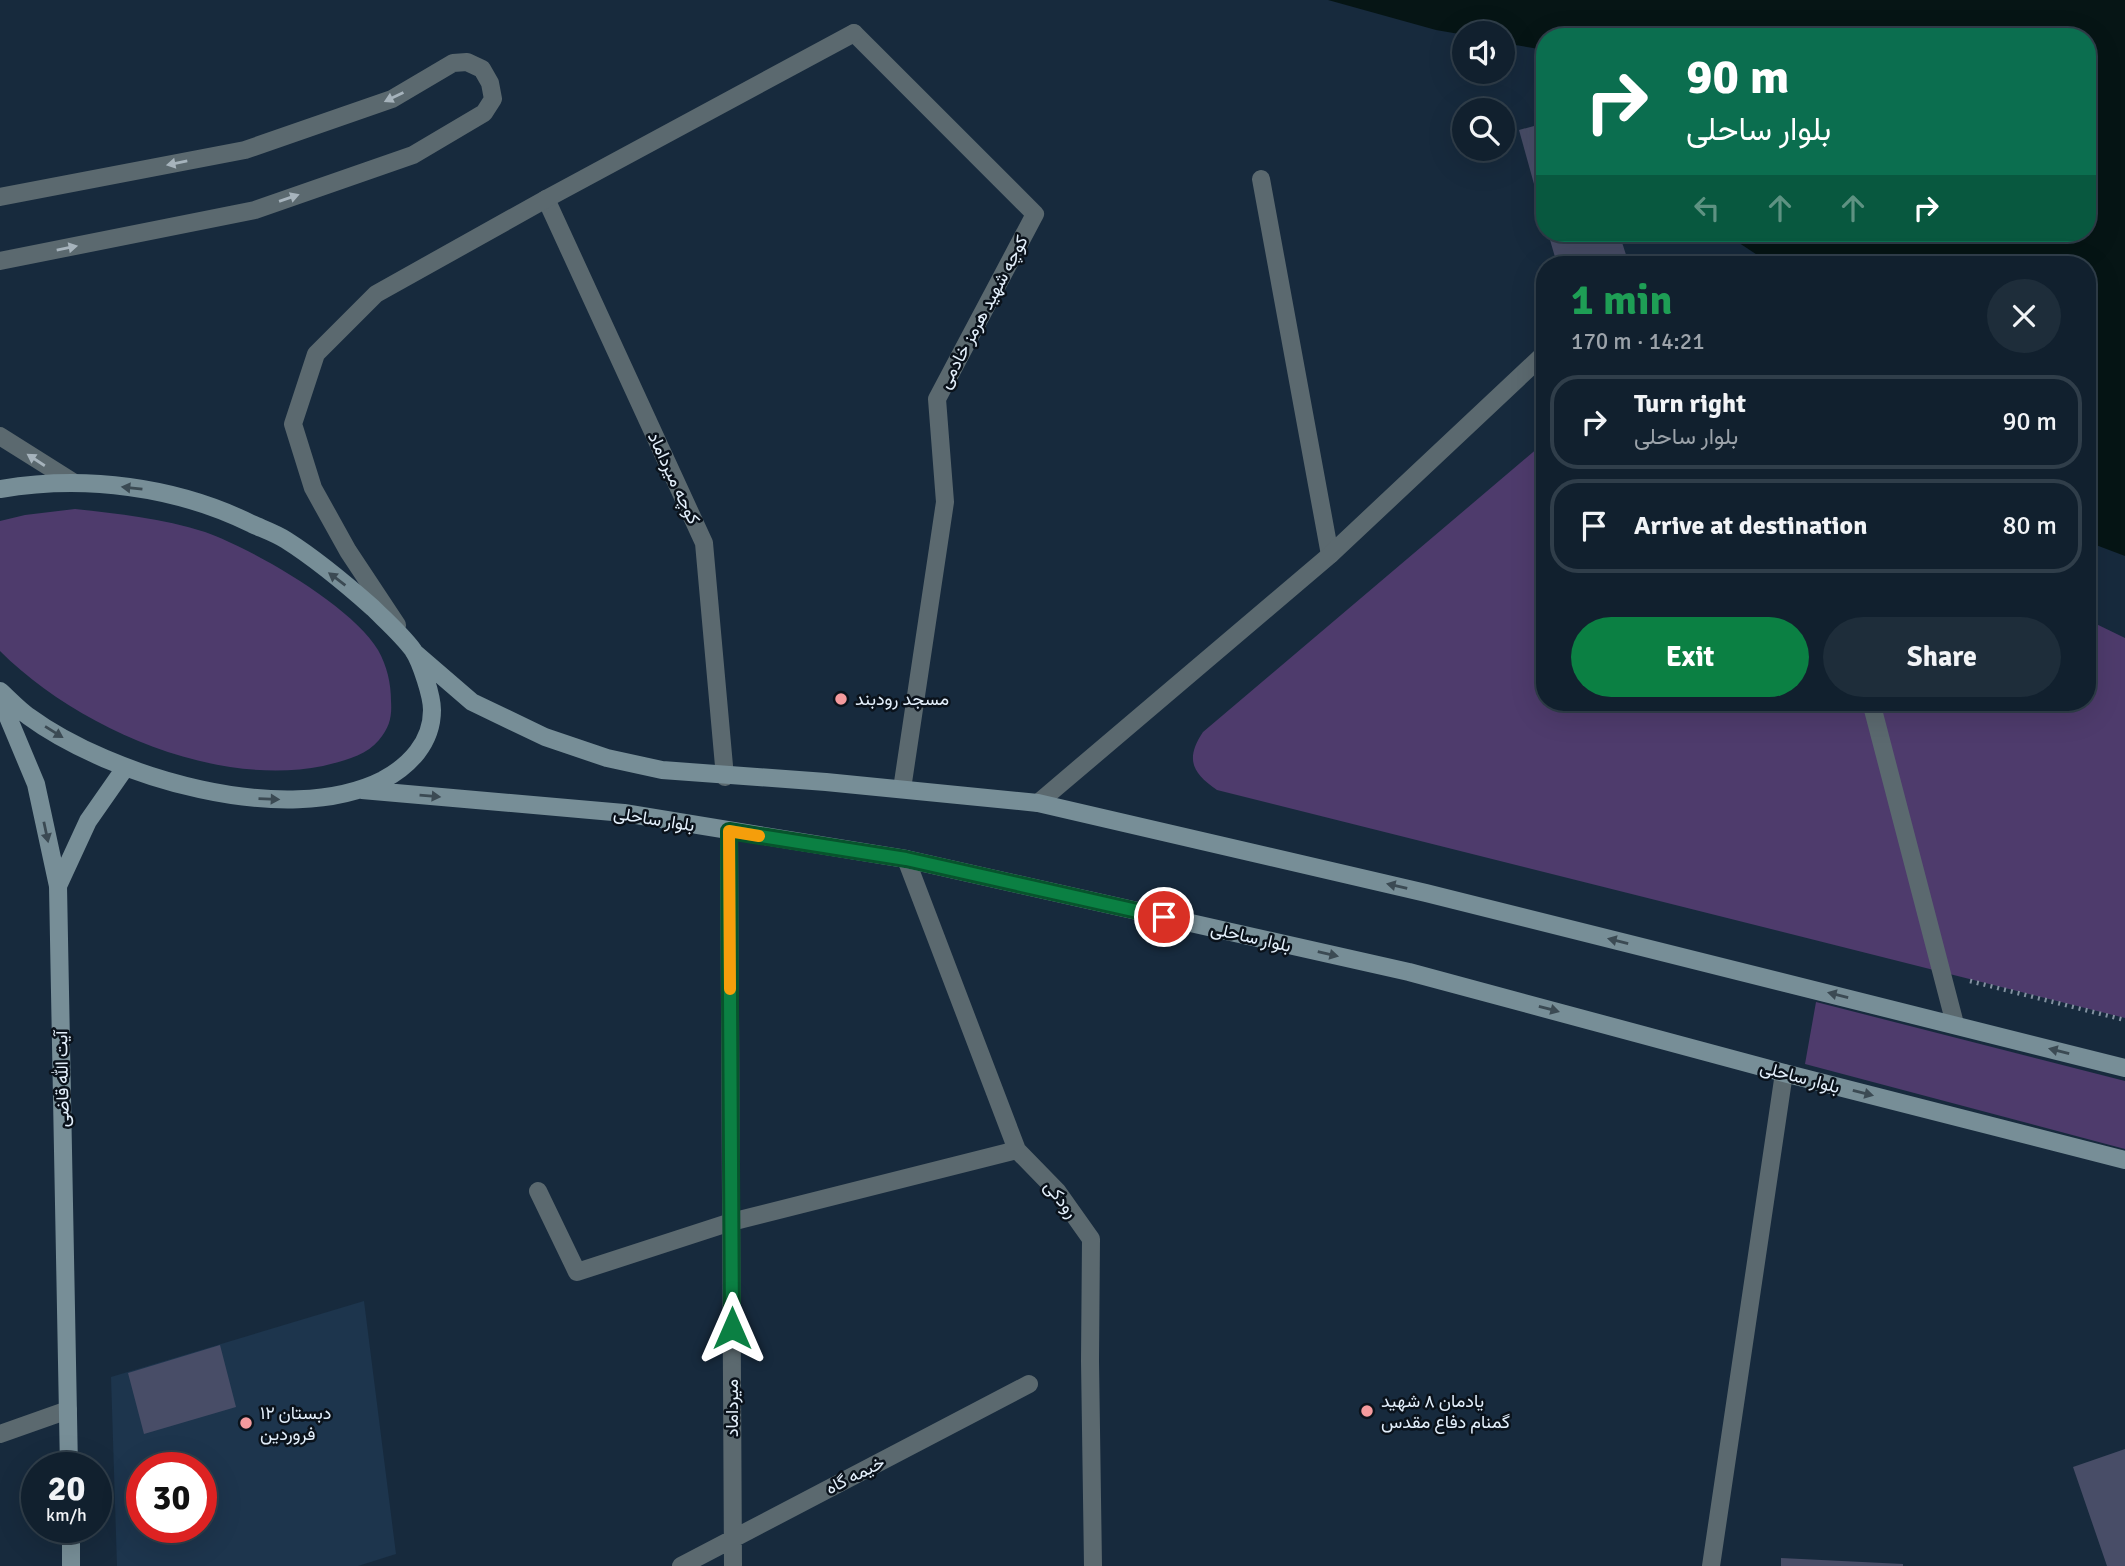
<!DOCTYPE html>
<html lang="en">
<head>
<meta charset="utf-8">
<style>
  body { margin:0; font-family:Signika,Vazirmatn,sans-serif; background:#1e2d3a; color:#f1f3f6; height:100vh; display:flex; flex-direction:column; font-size:26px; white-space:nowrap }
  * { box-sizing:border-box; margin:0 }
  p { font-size:23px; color:#9ca3aa }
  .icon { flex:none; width:38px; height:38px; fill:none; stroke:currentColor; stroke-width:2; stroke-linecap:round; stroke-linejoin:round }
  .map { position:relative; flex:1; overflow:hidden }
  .panel { position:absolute; left:1536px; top:256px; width:560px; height:455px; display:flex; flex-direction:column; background:#11202e; border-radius:28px; box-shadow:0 7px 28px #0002,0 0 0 2px #303e4a }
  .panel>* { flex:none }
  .top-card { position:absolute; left:1536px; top:28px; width:560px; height:214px; border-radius:28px; box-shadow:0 7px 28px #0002,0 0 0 2px #303e4a; background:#0b6e4f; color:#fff; overflow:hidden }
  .buttons { position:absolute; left:1452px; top:21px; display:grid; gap:14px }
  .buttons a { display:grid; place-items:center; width:63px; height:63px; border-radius:50%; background:#11202e; box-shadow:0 7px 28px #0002,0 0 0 2px #303e4a; font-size:35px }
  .speed { position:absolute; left:21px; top:1452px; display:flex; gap:14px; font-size:35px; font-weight:700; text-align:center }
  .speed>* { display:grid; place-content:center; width:91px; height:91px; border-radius:50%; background:#11202e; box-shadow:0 7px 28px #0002,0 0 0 2px #303e4a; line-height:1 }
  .speed small { font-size:18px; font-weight:400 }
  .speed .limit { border:10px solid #d22; background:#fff; color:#111 }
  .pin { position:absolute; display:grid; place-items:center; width:60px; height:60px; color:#fff; margin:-30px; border:4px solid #fff; border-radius:50%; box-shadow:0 2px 7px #0007 }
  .me { position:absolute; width:77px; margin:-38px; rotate:0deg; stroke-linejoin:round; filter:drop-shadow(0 0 5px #0008) }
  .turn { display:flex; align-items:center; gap:24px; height:147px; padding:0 35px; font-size:32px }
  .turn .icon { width:91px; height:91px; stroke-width:2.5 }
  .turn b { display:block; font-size:49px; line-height:60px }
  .lanes { display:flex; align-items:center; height:66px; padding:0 35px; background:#0003; justify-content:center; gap:35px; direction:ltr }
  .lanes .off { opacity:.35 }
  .round { display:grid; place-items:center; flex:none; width:74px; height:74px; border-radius:37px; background:#1e2d3a }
  .head { display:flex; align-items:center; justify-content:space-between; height:119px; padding:0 35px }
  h1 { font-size:42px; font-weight:800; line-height:52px; color:#1e9e55 }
  .cta { display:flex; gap:14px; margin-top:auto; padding:14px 35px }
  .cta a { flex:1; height:80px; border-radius:42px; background:#0b8043; color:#fff; font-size:28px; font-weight:800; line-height:80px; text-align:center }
  .cta a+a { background:#1e2d3a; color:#f1f3f6 }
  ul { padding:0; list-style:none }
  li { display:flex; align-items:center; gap:21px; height:94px; margin:0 14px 10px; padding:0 21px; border:4px solid #303e4a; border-radius:28px }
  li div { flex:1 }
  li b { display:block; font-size:26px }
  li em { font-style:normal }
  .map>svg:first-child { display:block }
  .built { fill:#1d354d; fill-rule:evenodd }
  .green { fill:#4e3b6c }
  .water { fill:#061515 }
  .building { fill:#484d67 }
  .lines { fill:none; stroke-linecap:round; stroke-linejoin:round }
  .path { stroke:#8291a0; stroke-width:4.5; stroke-dasharray:2 5; stroke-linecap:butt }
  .lane { stroke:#5b696f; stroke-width:18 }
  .street { stroke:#5b696f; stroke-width:18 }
  .secondary { stroke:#778e97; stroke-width:18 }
  .oneway { fill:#a6b3bc }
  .oneway2 { fill:#3b4a53 }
  .route-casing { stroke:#07532c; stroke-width:18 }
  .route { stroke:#0b8043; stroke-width:12 }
  .slow { stroke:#f59e0b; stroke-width:12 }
  .poi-dot { fill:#f59b9e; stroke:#0a121b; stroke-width:2.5 }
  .labels { text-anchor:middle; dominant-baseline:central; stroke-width:5; stroke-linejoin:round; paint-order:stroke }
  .street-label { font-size:18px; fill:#e3effb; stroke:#0a121b }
  .poi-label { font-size:18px; fill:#e3effb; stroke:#0a121b; text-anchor:start }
</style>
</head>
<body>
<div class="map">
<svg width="2125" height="1566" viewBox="0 0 2125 1566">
  <rect width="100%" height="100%" fill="#172a3d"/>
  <path class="built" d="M364 1301 396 1554 358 1566H117L111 1377ZM142 1468H201V1528H142Z"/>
  <path class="green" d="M1545 442V702H2088V620L2125 638V1018L1217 790C1192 773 1185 759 1203 732Z
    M75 509C119 514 162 518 205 532 253 549 352 606 378 650 387 666 391 683 391 701 392 716 390 727 379 740 366 756 343 761 323 766 214 788 76 727 0 651V521L25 515Z
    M1816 1002 2125 1081V1149L1805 1064Z"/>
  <path class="water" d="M1328 0H2125V556L2088 542V264H1771L1724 233H2088V37H1545V50L1503 43V33H1465V35L1436 30Z"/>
  <path class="building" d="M1545 123V220H1544L1519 130Z
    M1548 233H1619L1629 264H1557Z
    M220 1345 236 1407 144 1434 128 1373Z
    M2125 1449V1566H2107L2073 1467Z
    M1781 1558 1903 1564V1566H1781Z"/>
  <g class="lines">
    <path class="path" d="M1970 981 2125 1020"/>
    <path class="lane" d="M854 33 1035 214 937 399 945 502 902 789
      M1261 179 1330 555
      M0 197 245 150 392 99 453 63 467 62 482 69 490 83 493 99 484 113 413 155 255 210 0 261
      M546 199 704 543 725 777
      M0 436 73 482
      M538 1191 577 1272 731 1222"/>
    <path class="street" d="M397 625 348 551 313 488 293 424 316 354 376 294 546 199 854 33
      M1871 702 1955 1024
      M1038 803 1330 555 1545 353
      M729 831 733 1566
      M906 859 1017 1150 1057 1191 1091 1239 1090 1361 1093 1566
      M731 1222 1017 1150
      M0 1434 68 1410
      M681 1566 1029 1384
      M1711 1566 1784 1073"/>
    <path class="secondary" d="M0 489C85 475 175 486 252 524 263 529 275 533 286 540 316 559 346 584 373 608 386 621 402 635 413 650 421 662 432 696 432 710 432 743 409 766 383 780 286 829 111 777 28 716 18 709 9 699 0 691
      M414 652 472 702 545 737 607 758 662 770 826 782 1038 803 1426 893 2125 1068
      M0 698 36 784 58 886 69 1468
      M362 790 624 813 906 859 1409 972 1784 1073 2125 1160
      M58 886 88 821 125 768
      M71 1528V1566"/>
  </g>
  <defs><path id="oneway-solid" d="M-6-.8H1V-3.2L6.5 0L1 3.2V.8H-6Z" transform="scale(1.75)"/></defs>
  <g class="oneway">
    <use href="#oneway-solid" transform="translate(394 97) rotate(154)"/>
    <use href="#oneway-solid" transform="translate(177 163) rotate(169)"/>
    <use href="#oneway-solid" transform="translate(289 198) rotate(-19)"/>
    <use href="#oneway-solid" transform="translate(67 248) rotate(-11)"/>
    <use href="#oneway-solid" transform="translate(36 460) rotate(-147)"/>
  </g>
  <g class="oneway2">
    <use href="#oneway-solid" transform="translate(132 488) rotate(-174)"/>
    <use href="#oneway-solid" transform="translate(337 579) rotate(-143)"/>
    <use href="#oneway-solid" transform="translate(54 732) rotate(32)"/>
    <use href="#oneway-solid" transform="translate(430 796) rotate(5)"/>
    <use href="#oneway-solid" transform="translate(269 799) rotate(2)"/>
    <use href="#oneway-solid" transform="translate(46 832) rotate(78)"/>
    <use href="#oneway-solid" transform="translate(1397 886) rotate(-167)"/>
    <use href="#oneway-solid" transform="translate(1618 941) rotate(-166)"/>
    <use href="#oneway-solid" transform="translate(1328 954) rotate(13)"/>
    <use href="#oneway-solid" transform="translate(1838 995) rotate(-166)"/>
    <use href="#oneway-solid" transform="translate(1549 1009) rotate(15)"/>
    <use href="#oneway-solid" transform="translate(2059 1051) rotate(-166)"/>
    <use href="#oneway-solid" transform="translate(1863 1093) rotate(14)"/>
  </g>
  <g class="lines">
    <g class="route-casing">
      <path id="route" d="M732 1328 729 831 906 859 1164 917"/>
    </g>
    <use href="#route" class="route"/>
    <path class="slow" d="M730 989 729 831 759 836"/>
  </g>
  <g class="poi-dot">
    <circle cx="841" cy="699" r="7"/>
    <circle cx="1367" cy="1411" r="7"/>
    <circle cx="246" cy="1423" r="7"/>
  </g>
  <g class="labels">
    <g class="street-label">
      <text transform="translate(983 312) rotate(-62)">کوچه شهید هرمز خادمی</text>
      <text transform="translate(674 478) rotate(65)">کوچه میرداماد</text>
      <text transform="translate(654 819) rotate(9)">بلوار ساحلی</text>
      <text transform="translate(1251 937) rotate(13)">بلوار ساحلی</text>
      <text transform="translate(1800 1077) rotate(15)">بلوار ساحلی</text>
      <text transform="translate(62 1079) rotate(-91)">آیت الله قاضی</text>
      <text transform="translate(1061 1199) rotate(52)">رودکی</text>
      <text transform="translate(732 1408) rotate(-90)">میرداماد</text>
      <text transform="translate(855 1475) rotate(-27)">خیمه گاه</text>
    </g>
    <g class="poi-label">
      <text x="855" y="699">مسجد رودبند</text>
      <text x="1381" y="1401">یادمان ۸ شهید<tspan x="1381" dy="21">گمنام دفاع مقدس</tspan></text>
      <text x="260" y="1413">دبستان ۱۲<tspan x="260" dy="21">فروردین</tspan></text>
    </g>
  </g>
</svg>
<div class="buttons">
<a><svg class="icon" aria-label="sound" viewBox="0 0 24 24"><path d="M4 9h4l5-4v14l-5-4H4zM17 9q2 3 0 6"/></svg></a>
<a><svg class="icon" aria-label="search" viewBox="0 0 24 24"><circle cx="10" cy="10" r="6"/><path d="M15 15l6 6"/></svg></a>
</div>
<div class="speed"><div>20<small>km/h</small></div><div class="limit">30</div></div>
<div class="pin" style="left:1164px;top:917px;background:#d93025"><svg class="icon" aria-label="arrive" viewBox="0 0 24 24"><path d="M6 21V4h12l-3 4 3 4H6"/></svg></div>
<svg class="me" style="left:732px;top:1328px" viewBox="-20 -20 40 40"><path d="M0-17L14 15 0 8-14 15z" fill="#0b8043" stroke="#fff" stroke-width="4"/></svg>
<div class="top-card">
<div class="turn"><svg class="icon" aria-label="right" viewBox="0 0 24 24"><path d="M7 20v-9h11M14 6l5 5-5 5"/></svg><div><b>90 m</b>بلوار ساحلی</div></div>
<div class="lanes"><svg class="icon off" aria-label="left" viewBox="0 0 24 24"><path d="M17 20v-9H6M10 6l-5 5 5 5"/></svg><svg class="icon off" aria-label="ahead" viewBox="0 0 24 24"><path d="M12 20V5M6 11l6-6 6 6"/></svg><svg class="icon off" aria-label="ahead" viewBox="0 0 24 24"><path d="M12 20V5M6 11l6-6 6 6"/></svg><svg class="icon" aria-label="right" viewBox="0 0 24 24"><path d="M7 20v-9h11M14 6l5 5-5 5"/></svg></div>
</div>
<section class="panel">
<div class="head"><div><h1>1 min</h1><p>170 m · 14:21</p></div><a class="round"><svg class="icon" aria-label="close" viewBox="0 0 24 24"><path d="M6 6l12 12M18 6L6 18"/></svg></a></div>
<ul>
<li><svg class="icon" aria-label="right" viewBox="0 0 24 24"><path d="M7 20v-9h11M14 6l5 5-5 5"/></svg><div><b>Turn right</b><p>بلوار ساحلی</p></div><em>90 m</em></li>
<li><svg class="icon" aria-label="arrive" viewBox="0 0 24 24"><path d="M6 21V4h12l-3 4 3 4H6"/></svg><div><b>Arrive at destination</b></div><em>80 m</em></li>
</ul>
<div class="cta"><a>Exit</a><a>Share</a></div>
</section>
</div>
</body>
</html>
